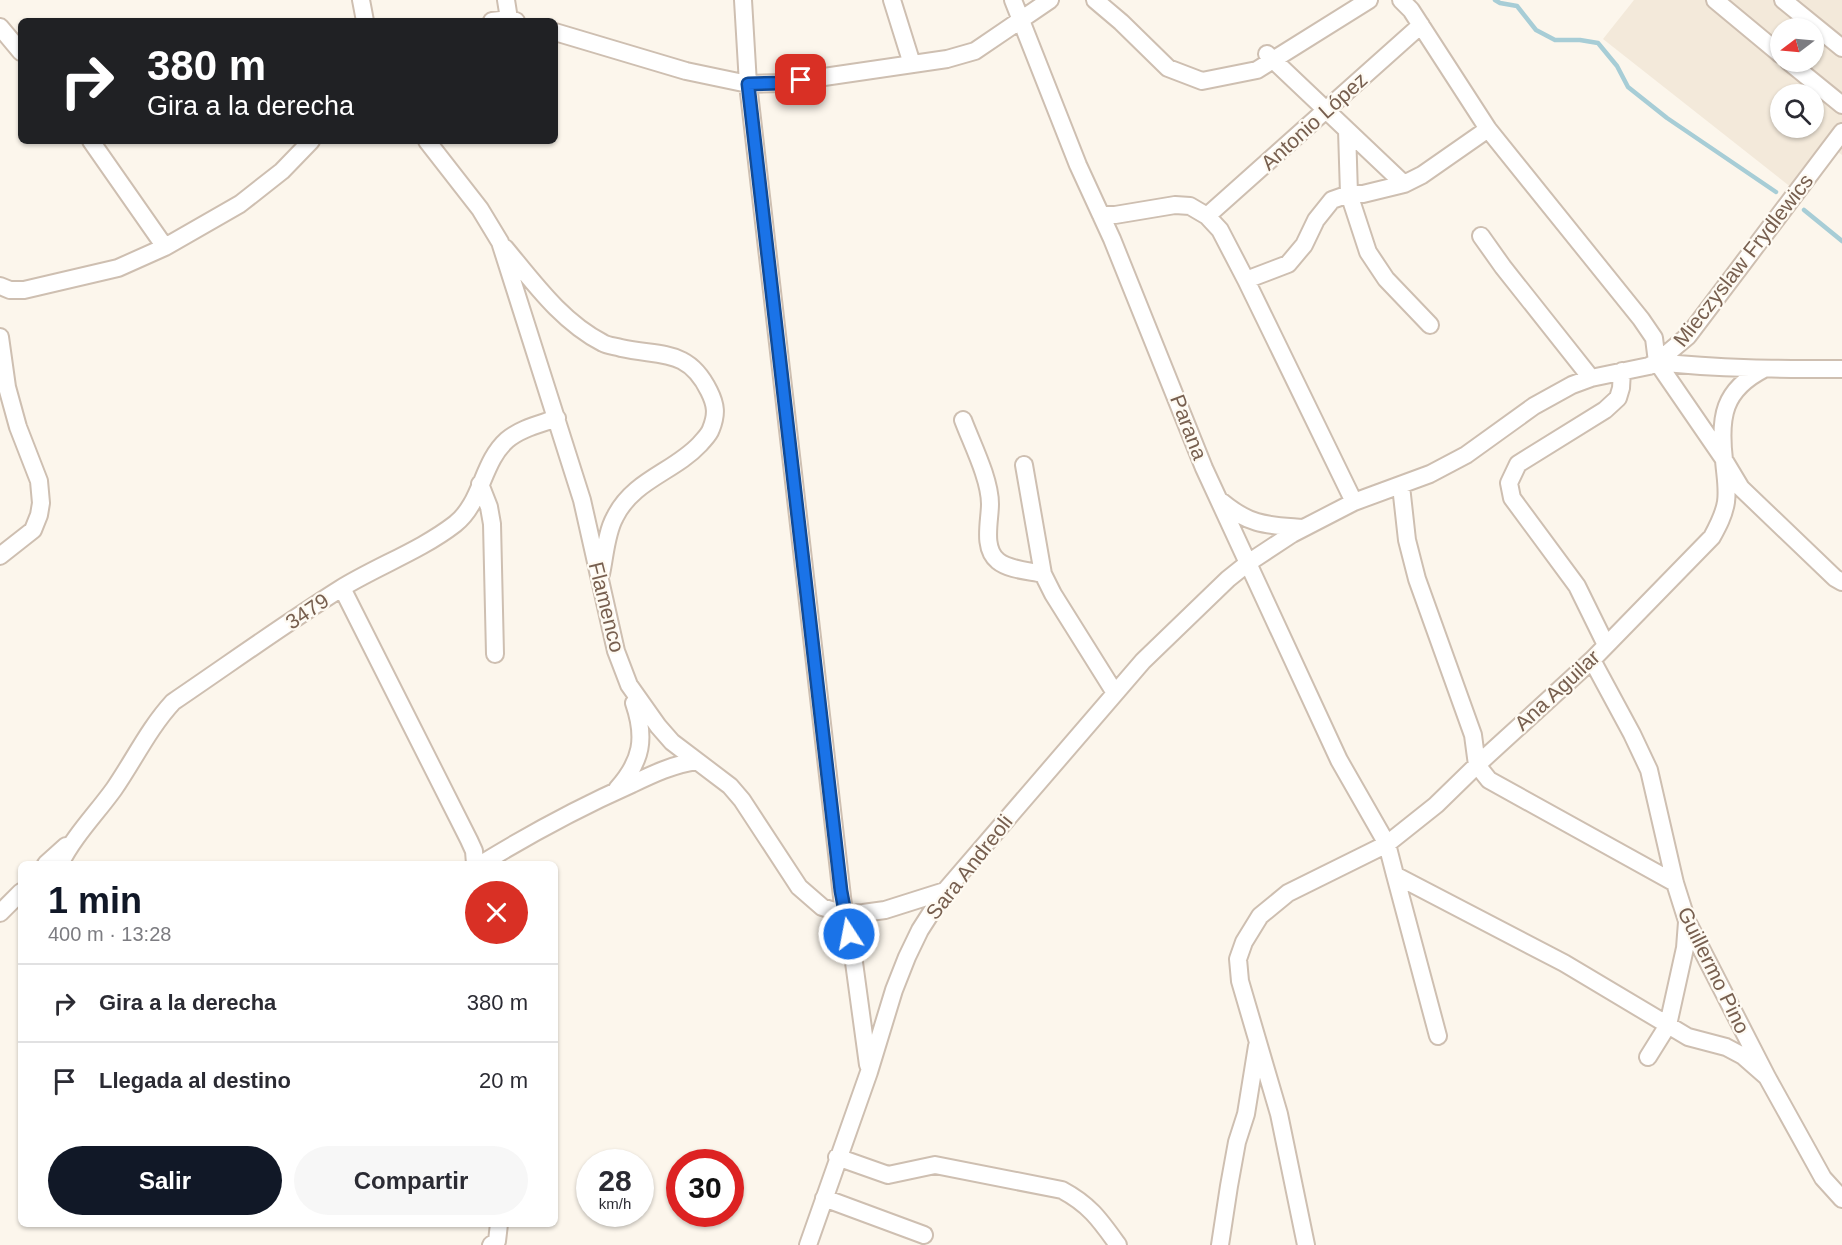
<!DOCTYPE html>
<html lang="es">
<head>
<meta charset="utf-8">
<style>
  body { margin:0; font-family:Helvetica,sans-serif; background:#f7f7f7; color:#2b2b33; height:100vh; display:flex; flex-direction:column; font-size:22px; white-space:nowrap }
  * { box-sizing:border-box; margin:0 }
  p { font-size:20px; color:#7c7c81 }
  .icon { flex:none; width:33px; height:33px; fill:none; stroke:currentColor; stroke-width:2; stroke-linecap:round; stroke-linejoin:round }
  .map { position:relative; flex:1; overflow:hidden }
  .side { position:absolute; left:18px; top:861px; width:540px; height:366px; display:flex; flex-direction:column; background:#fff; border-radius:9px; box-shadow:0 2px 4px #0004 }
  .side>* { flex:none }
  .hud { position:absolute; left:18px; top:18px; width:540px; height:126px; border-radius:9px; box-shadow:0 2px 4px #0004; background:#202124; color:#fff; overflow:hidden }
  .needle { width:39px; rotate:254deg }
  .controls { position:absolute; left:1770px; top:18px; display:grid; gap:12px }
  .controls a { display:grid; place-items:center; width:54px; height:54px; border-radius:50%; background:#fff; box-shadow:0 2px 4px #0004; font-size:30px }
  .speed { position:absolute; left:576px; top:1149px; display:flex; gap:12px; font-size:30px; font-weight:700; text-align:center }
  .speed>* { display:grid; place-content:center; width:78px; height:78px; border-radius:50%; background:#fff; box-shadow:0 2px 4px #0004; line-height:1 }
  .speed small { font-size:15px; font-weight:400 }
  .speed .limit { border:9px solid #d22; background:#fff; color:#111 }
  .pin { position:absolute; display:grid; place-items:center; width:51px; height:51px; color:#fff; margin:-26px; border-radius:12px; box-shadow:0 3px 9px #0006 }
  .me { position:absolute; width:66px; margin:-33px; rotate:349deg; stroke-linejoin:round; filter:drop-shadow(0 0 4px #0008) }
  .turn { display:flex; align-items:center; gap:21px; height:126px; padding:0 30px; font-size:27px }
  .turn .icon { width:78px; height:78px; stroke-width:2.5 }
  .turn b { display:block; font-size:42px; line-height:51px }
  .round { display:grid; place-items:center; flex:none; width:63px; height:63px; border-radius:32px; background:#f7f7f7 }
  .headline { display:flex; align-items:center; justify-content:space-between; height:102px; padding:0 30px }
  h1 { font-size:36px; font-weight:700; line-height:45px; color:#111827 }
  .action { display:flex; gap:12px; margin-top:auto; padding:12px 30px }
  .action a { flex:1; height:69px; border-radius:36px; background:#111827; color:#fff; font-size:24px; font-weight:700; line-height:69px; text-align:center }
  .action a+a { background:#f7f7f7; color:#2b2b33 }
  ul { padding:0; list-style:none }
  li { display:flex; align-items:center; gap:18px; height:78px; padding:0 30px; border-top:2px solid #e1e1e2 }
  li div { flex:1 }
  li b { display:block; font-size:22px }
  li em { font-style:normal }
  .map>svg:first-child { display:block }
  .residential { fill:#f3e9da; fill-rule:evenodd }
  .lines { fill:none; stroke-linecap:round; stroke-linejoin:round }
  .stream { stroke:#a7cdd6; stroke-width:4.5 }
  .minor-casing { stroke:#cebfb1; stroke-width:20 }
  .minor { stroke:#fff; stroke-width:16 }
  .route-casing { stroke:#114b97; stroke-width:15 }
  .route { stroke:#1a73e8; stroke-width:10 }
  .labels { text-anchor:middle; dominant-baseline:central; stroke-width:4.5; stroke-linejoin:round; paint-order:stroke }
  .street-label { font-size:21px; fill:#775f4f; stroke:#fefaf2 }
</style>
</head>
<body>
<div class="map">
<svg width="1842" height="1245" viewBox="0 0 1842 1245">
  <rect width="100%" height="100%" fill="#fcf6ec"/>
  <path class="residential" d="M1634 0H1842V155L1831 147 1797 192 1603 39ZM1780 28H1814V62H1780ZM1780 94H1814V128H1780Z"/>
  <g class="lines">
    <path class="stream" d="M1495 0 1500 3 1517 6 1536 30 1555 40H1580L1598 43 1617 66 1628 87 1667 118 1776 192
      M1804 210 1842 241"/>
    <g class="minor-casing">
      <path id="minor" d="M361 0 365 21
        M506 0 509 19
        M743 0 748 84 844 914 853 955 868 1065
        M892 0 912 64
        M1013 0 1078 165 1112 239 1204 468 1339 760 1387 844 1395 875 1564 963 1688 1037 1726 1047 1743 1056 1767 1077
        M1095 0 1121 22 1168 68 1202 81 1257 70 1369 0
        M1401 0 1411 10 1488 129 1641 319 1654 338 1657 362 1723 458 1741 488 1835 578 1842 582
        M1715 0 1780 54
        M1783 0 1842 48
        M492 21 509 19 516 21
        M0 27 21 52
        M555 32 686 71 748 84 783 83 947 59 975 51 1050 0
        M1267 54 1404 184
        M1789 62 1842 105
        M1347 130 1349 194 1368 252 1386 279 1430 325
        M91 141 165 247
        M427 141 480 209 500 242 582 500 616 651 629 685 658 726 672 742 730 786 742 800 799 887 822 907 844 914 863 913 885 910 945 891
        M1101 215H1115L1175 205 1190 206 1207 216 1220 230 1246 280 1354 502
        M1207 216 1421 25
        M1481 236 1503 267 1591 378
        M505 248C534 283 562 322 603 343 608 346 615 346 621 348 661 357 688 348 709 391 716 405 717 414 711 429 709 435 704 439 700 444 674 472 633 480 615 517 606 533 605 556 601 574
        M1246 280 1288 264 1304 245 1316 220 1332 200 1349 194H1363L1404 184 1422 175 1488 129
        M0 286 10 290H24L118 268 165 247 240 204 282 171 311 141
        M0 337 7 387 18 427 39 481 41 503 39 515 33 530 0 556
        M1657 362C1719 369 1780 369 1842 369
        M963 420C972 444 990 479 990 504 990 521 982 548 998 561 1009 570 1030 571 1043 574
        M1024 465 1043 574 1053 594 1115 693
        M480 484 489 507 492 524 495 654
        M1401 486 1407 540 1417 579 1473 735 1477 765 1489 780 1675 883
        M1222 502C1251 526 1267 525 1303 528
        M342 588 469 840 474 851 475 864
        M1606 645 1577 586 1512 498 1509 483 1518 464 1605 410 1618 398 1621 388 1622 371
        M1592 660 1632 734 1649 770 1675 883 1687 921 1767 1077 1823 1178 1842 1199
        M617 789C642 761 646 738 634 703
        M46 864 66 846
        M60 864C74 836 96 814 114 789 134 760 149 728 173 702 229 664 283 625 340 589 377 566 420 551 455 524 482 503 482 462 507 440 521 428 541 424 557 418
        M481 864C530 834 580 807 632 784 653 774 674 764 697 761
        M1395 875 1438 1036
        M0 913 21 892
        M1648 1057 1668 1025 1685 948 1687 922
        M837 1157 888 1175 935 1165 1062 1190C1090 1205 1100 1220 1118 1245
        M824 1198 924 1235
        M491 1245 497 1241 499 1224
        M808 1245 869 1072 894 990 907 957 920 930 945 891 1143 661 1228 579 1248 563 1292 534 1354 502 1430 474 1466 455 1534 406 1572 385 1591 378 1649 366 1657 362 1688 336 1842 132
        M1220 1245 1229 1186 1237 1142 1246 1114 1257 1046
        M1306 1245 1279 1114 1240 981 1238 959 1244 942 1260 916 1288 893 1387 844 1436 805 1477 765 1592 660 1712 537C1718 526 1724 515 1726 502 1728 488 1725 474 1724 460 1719 417 1723 390 1764 369"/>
    </g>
    <use href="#minor" class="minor"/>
  </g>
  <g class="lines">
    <g class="route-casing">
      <path id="route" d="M801 80 783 83 748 84 841 891 849 934"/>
    </g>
    <use href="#route" class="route"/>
  </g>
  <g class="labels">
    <g class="street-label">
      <text transform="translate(1314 121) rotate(-42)">Antonio López</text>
      <text transform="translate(1743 260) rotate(-52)">Mieczyslaw Frydlewics</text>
      <text transform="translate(1189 427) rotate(69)">Parana</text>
      <text transform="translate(607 607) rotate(76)">Flamenco</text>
      <text transform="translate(307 611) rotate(-34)">3479</text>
      <text transform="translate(1557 690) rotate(-43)">Ana Aguilar</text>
      <text transform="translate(969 867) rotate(-52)">Sara Andreoli</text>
      <text transform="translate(1714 970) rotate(64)">Guillermo Pino</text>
    </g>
  </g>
</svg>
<div class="controls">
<a><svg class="needle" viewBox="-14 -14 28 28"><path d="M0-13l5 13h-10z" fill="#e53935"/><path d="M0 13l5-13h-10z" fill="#7c7c81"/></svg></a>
<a><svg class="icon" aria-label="search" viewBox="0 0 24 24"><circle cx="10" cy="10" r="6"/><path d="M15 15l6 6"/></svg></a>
</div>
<div class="speed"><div>28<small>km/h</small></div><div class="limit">30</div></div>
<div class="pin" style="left:801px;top:80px;background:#d93025"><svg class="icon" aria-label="arrive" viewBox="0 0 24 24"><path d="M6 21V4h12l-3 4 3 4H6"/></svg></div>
<svg class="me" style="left:849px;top:934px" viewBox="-20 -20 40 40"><circle r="17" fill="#1a73e8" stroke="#fff" stroke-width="3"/><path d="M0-11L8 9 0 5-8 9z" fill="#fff"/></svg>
<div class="hud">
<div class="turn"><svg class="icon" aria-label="right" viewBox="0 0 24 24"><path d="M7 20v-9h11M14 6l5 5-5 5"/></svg><div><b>380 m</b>Gira a la derecha</div></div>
</div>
<section class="side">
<div class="headline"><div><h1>1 min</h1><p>400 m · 13:28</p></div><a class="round" style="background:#d93025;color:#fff"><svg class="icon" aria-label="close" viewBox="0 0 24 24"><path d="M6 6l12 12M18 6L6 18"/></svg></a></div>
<ul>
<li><svg class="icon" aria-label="right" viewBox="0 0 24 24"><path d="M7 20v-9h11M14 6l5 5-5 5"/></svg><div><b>Gira a la derecha</b></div><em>380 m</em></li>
<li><svg class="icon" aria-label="arrive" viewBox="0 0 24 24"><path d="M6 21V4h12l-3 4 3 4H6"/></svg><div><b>Llegada al destino</b></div><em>20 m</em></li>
</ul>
<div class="action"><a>Salir</a><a>Compartir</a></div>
</section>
</div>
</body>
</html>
